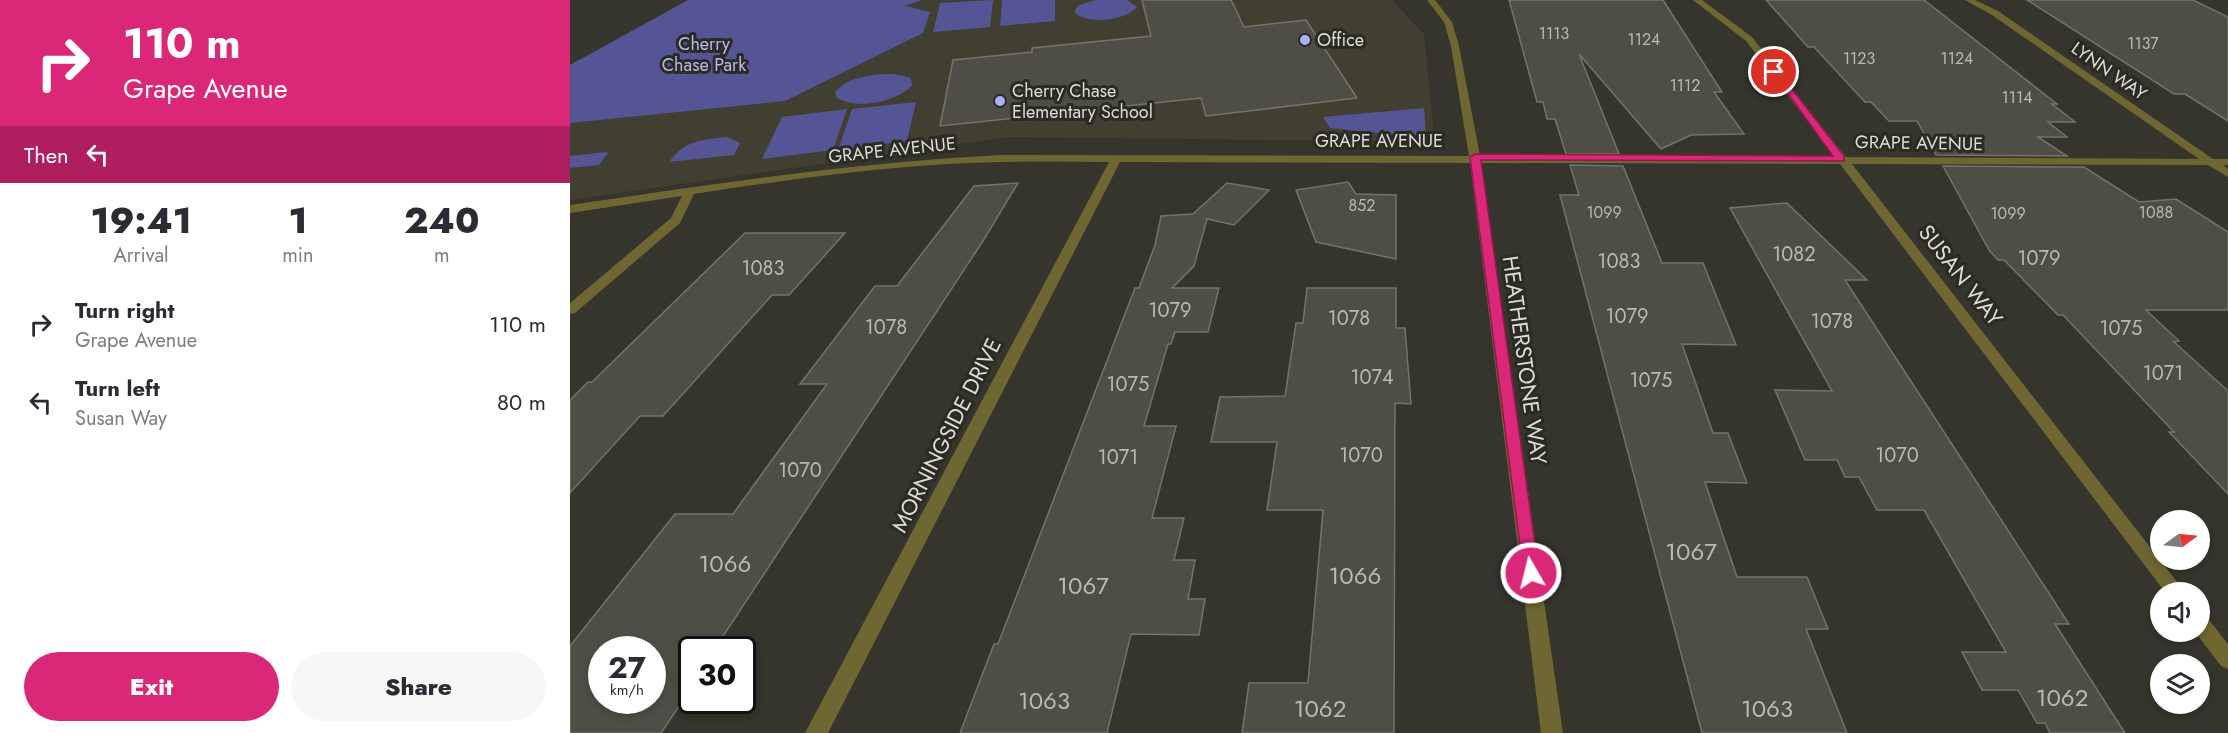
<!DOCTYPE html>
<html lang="en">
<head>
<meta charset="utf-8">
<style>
  body { margin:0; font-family:Jost,sans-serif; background:#f7f7f7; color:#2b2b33; height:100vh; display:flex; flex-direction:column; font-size:22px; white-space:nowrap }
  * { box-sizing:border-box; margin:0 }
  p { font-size:20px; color:#7c7c81 }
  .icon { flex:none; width:33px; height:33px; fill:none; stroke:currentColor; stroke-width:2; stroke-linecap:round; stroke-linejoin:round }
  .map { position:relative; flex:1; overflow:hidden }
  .panel { display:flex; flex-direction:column; background:#fff; width:570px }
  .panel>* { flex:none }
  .banner { background:#db2777; color:#fff; overflow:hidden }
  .needle { width:39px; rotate:75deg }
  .tools { position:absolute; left:1580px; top:510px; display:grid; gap:12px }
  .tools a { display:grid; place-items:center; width:60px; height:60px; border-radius:50%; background:#fff; box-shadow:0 3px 9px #0003; font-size:30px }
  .speed { position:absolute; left:18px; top:636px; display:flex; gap:12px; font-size:30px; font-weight:700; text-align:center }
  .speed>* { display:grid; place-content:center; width:78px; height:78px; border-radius:50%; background:#fff; box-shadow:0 3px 9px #0003; line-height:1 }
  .speed small { font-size:15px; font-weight:400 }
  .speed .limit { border:3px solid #111; border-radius:9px; background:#fff; color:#111 }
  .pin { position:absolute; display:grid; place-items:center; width:51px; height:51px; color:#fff; margin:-26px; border:3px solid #fff; border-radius:50%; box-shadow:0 2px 6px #0007 }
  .me { position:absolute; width:66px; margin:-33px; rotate:352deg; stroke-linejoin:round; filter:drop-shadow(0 0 4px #0008) }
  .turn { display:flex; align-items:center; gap:21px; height:126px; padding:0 24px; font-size:27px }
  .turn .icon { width:78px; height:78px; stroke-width:2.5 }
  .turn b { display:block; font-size:42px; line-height:51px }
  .then { display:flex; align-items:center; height:57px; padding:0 24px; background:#0003; gap:12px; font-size:22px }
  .eta { display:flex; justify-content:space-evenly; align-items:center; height:102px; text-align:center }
  .eta b { font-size:36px; font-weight:800; line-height:42px }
  .primary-button { display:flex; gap:12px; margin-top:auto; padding:12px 24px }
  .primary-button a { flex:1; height:69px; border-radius:36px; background:#db2777; color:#fff; font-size:24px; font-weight:800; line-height:69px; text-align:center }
  .primary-button a+a { background:#f7f7f7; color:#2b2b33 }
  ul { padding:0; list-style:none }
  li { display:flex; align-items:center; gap:18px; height:78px; padding:0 24px }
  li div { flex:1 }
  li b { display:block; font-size:22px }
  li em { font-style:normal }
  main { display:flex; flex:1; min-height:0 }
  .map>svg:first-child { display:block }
  .built { fill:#403f31 }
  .green { fill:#555495 }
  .building { fill:#4f4e46; stroke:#74736b; stroke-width:1.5; fill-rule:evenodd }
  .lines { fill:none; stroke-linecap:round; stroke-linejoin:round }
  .minor { fill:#6f6732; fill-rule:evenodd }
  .route { fill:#db2777; stroke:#8e194d; stroke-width:1.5 }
  .poi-dot { fill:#adaffb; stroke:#2b2a23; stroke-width:2 }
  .labels { text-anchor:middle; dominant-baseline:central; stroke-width:6; stroke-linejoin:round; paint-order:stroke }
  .far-number-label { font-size:16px; fill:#bab9b4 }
  .far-poi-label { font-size:18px; fill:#ddddd8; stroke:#2b2a23; text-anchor:start }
  .far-park-label { font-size:18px; fill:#b7b9f2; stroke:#2b2a23 }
  .far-street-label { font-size:18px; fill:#ddddd8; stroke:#2b2a23 }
  .number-label { font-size:20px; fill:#bab9b4 }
  .street-label { font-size:22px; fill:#ddddd8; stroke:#2b2a23 }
  .near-number-label { font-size:24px; fill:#bab9b4 }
</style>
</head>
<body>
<main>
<section class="panel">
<div class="banner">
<div class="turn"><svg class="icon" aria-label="right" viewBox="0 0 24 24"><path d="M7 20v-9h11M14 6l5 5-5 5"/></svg><div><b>110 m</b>Grape Avenue</div></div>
<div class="then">Then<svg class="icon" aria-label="left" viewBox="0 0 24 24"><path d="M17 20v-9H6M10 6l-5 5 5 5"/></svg></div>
</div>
<div class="eta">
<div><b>19:41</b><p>Arrival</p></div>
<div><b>1</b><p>min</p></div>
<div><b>240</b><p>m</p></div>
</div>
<ul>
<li><svg class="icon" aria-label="right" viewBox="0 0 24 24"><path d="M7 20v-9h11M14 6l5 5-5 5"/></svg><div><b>Turn right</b><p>Grape Avenue</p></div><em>110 m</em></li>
<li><svg class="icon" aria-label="left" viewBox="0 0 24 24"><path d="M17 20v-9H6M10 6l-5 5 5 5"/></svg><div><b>Turn left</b><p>Susan Way</p></div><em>80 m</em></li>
</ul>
<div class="primary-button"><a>Exit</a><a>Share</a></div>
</section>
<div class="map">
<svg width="1658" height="733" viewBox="0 0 1658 733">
  <rect width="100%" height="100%" fill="#35342d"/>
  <path class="built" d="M118 0H822L854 34 865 142 438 137 0 200V65Z"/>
  <path class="green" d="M118 0H352L335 6 360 12 353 33 215 101 0 123V65Z
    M423 0 420 27 363 32 370 3Z
    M432 0H485V21L430 26Z
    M526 0H557L567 7C555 21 517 25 504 12L509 5Z
    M324 74 341 78 342 86C325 102 286 111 266 97L265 93C276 76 305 74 324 74Z
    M346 102 337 141 268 150 282 109Z
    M854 108 856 138 760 128 753 117Z
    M277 109 263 150 192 159 212 117Z
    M157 137 170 143 164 155 99 162C115 140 131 140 157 137Z
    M36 152 38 153 29 165 0 168V156Z"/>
  <path class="building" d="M572 0H661L674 27 736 20 787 98 636 116 631 98 370 126 383 60 462 52V48L581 36Z
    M939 0H1093L1152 92H1144L1174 134 1121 135 1091 149 1009 54 1049 154H996L985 119H977L973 102H967Z
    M1196 0H1354L1487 104H1482L1505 122H1478L1497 137H1468L1497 156 1366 155 1347 121H1319L1301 102H1295L1244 47H1238Z
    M1457 0H1623L1658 17V121L1615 94H1604Z
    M1000 165 1053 166 1092 263H1133L1166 345 1112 344 1143 433H1158L1177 483 1135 482 1167 577H1237L1258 629H1236L1277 733H1132L990 195H1009Z
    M1373 166 1514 167 1569 202 1606 199 1658 232V310H1576L1609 341 1604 342 1658 391V494L1599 432H1604L1493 315H1488L1434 260H1428L1419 250Z
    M778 182 786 194 826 195V259L746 242 726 190Z
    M448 183 413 241 144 650H122V687L91 733H0V646L105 514H163L257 384H230L305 286H327L404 186ZM32 650H82V700H32Z
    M657 183 699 190 664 225 637 219 624 266 602 288H649L638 332H605L601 344H598L574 426H606L582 518H614L604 560H625L618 599H635L629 635 561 634 537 733H390L424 644H428L565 288H569L585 245 591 216 623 214Z
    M1217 203 1297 280H1275L1499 624H1485L1555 733H1480L1475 723H1467L1448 690H1412L1392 652H1436L1354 510H1307L1289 477H1275L1267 460H1235L1205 390 1262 391 1160 208Z
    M175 233H275L219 295H202L93 416H70L0 493V400L18 382H22Z
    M737 288H826V328H835L841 404 825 403 824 733H672L679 683H738L753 510H697L707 442H641L650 397 715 396 726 323H733Z"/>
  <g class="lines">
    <path class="minor" d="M857 0H865L882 22 889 46 910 156 1265 157 1176 41 1123 0H1132L1182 37 1276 157 1629 159 1422 15 1395 0H1405L1428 11 1643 159H1658V165H1653L1658 169V177L1638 165 1282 164 1615 592H1595L1270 164 911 163 993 733H971L900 163 550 162 258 733H235L539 162C485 161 432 161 379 164 293 169 209 181 124 194L110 223 5 313 0 314V303L101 218 112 196 0 213V205C144 184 287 162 432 155L899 156 881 46 874 22Z
      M1629 614 1636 616 1658 644V669L1651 666 1625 632H1629Z"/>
  </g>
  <path class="route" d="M1201 70H1207L1274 156V161L911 160 969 573 967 577H954L900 157 905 154 1263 156Z"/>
  <g class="poi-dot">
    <circle cx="735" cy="40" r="6"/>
    <circle cx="430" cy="101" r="6"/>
  </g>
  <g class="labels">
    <g class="far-number-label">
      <text x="984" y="33">1113</text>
      <text x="1074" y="39">1124</text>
      <text x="1573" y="43">1137</text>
      <text x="1289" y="58">1123</text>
      <text x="1387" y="58">1124</text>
      <text x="1115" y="85">1112</text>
      <text x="1447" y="97">1114</text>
      <text x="792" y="205">852</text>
      <text x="1034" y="212">1099</text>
      <text x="1586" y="212">1088</text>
      <text x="1438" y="213">1099</text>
    </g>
    <g class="far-poi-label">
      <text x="747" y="40">Office</text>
      <text x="442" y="91">Cherry Chase<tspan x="442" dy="21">Elementary School</tspan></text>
    </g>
    <g class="far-park-label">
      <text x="134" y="44">Cherry<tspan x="134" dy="21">Chase Park</tspan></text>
    </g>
    <g class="far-street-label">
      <text transform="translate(1539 71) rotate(35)">LYNN WAY</text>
      <text x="809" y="141">GRAPE AVENUE</text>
      <text transform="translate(1349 143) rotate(1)">GRAPE AVENUE</text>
      <text transform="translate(322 150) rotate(-6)">GRAPE AVENUE</text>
    </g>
    <g class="number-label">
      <text x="1224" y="254">1082</text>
      <text x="1469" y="258">1079</text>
      <text x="1049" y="261">1083</text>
      <text x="193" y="268">1083</text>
      <text x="600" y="310">1079</text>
      <text x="1057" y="316">1079</text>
      <text x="779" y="318">1078</text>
      <text x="1262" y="321">1078</text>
      <text x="316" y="327">1078</text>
      <text x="1551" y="328">1075</text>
      <text x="1593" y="373">1071</text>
      <text x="802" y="377">1074</text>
      <text x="1081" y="380">1075</text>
      <text x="558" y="384">1075</text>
      <text x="791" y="455">1070</text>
      <text x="1327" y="455">1070</text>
      <text x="548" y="457">1071</text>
      <text x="230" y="470">1070</text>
    </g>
    <g class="street-label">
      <text transform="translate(1391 275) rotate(52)">SUSAN WAY</text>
      <text transform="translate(955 360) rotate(82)">HEATHERSTONE WAY</text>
      <text transform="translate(376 435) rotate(-63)">MORNINGSIDE DRIVE</text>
    </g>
    <g class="near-number-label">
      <text x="1121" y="551">1067</text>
      <text x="155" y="563">1066</text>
      <text x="785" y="575">1066</text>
      <text x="513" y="585">1067</text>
      <text x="1492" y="697">1062</text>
      <text x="474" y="700">1063</text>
      <text x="750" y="708">1062</text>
      <text x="1197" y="708">1063</text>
    </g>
  </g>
</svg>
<div class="tools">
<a><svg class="needle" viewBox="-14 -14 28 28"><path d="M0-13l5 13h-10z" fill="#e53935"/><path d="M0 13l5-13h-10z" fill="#7c7c81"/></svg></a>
<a><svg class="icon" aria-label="sound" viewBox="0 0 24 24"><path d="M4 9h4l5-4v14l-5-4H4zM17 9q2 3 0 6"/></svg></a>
<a><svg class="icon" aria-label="layers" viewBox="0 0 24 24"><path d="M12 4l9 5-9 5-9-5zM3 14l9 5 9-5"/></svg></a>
</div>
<div class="speed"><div>27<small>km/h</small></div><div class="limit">30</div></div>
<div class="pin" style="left:1204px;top:72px;background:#d93025"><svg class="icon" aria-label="arrive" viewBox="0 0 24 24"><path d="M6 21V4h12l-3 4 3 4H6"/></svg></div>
<svg class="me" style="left:961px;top:573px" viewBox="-20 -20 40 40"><circle r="17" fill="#db2777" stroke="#fff" stroke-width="3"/><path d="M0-11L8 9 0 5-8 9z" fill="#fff"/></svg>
</div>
</main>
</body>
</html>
